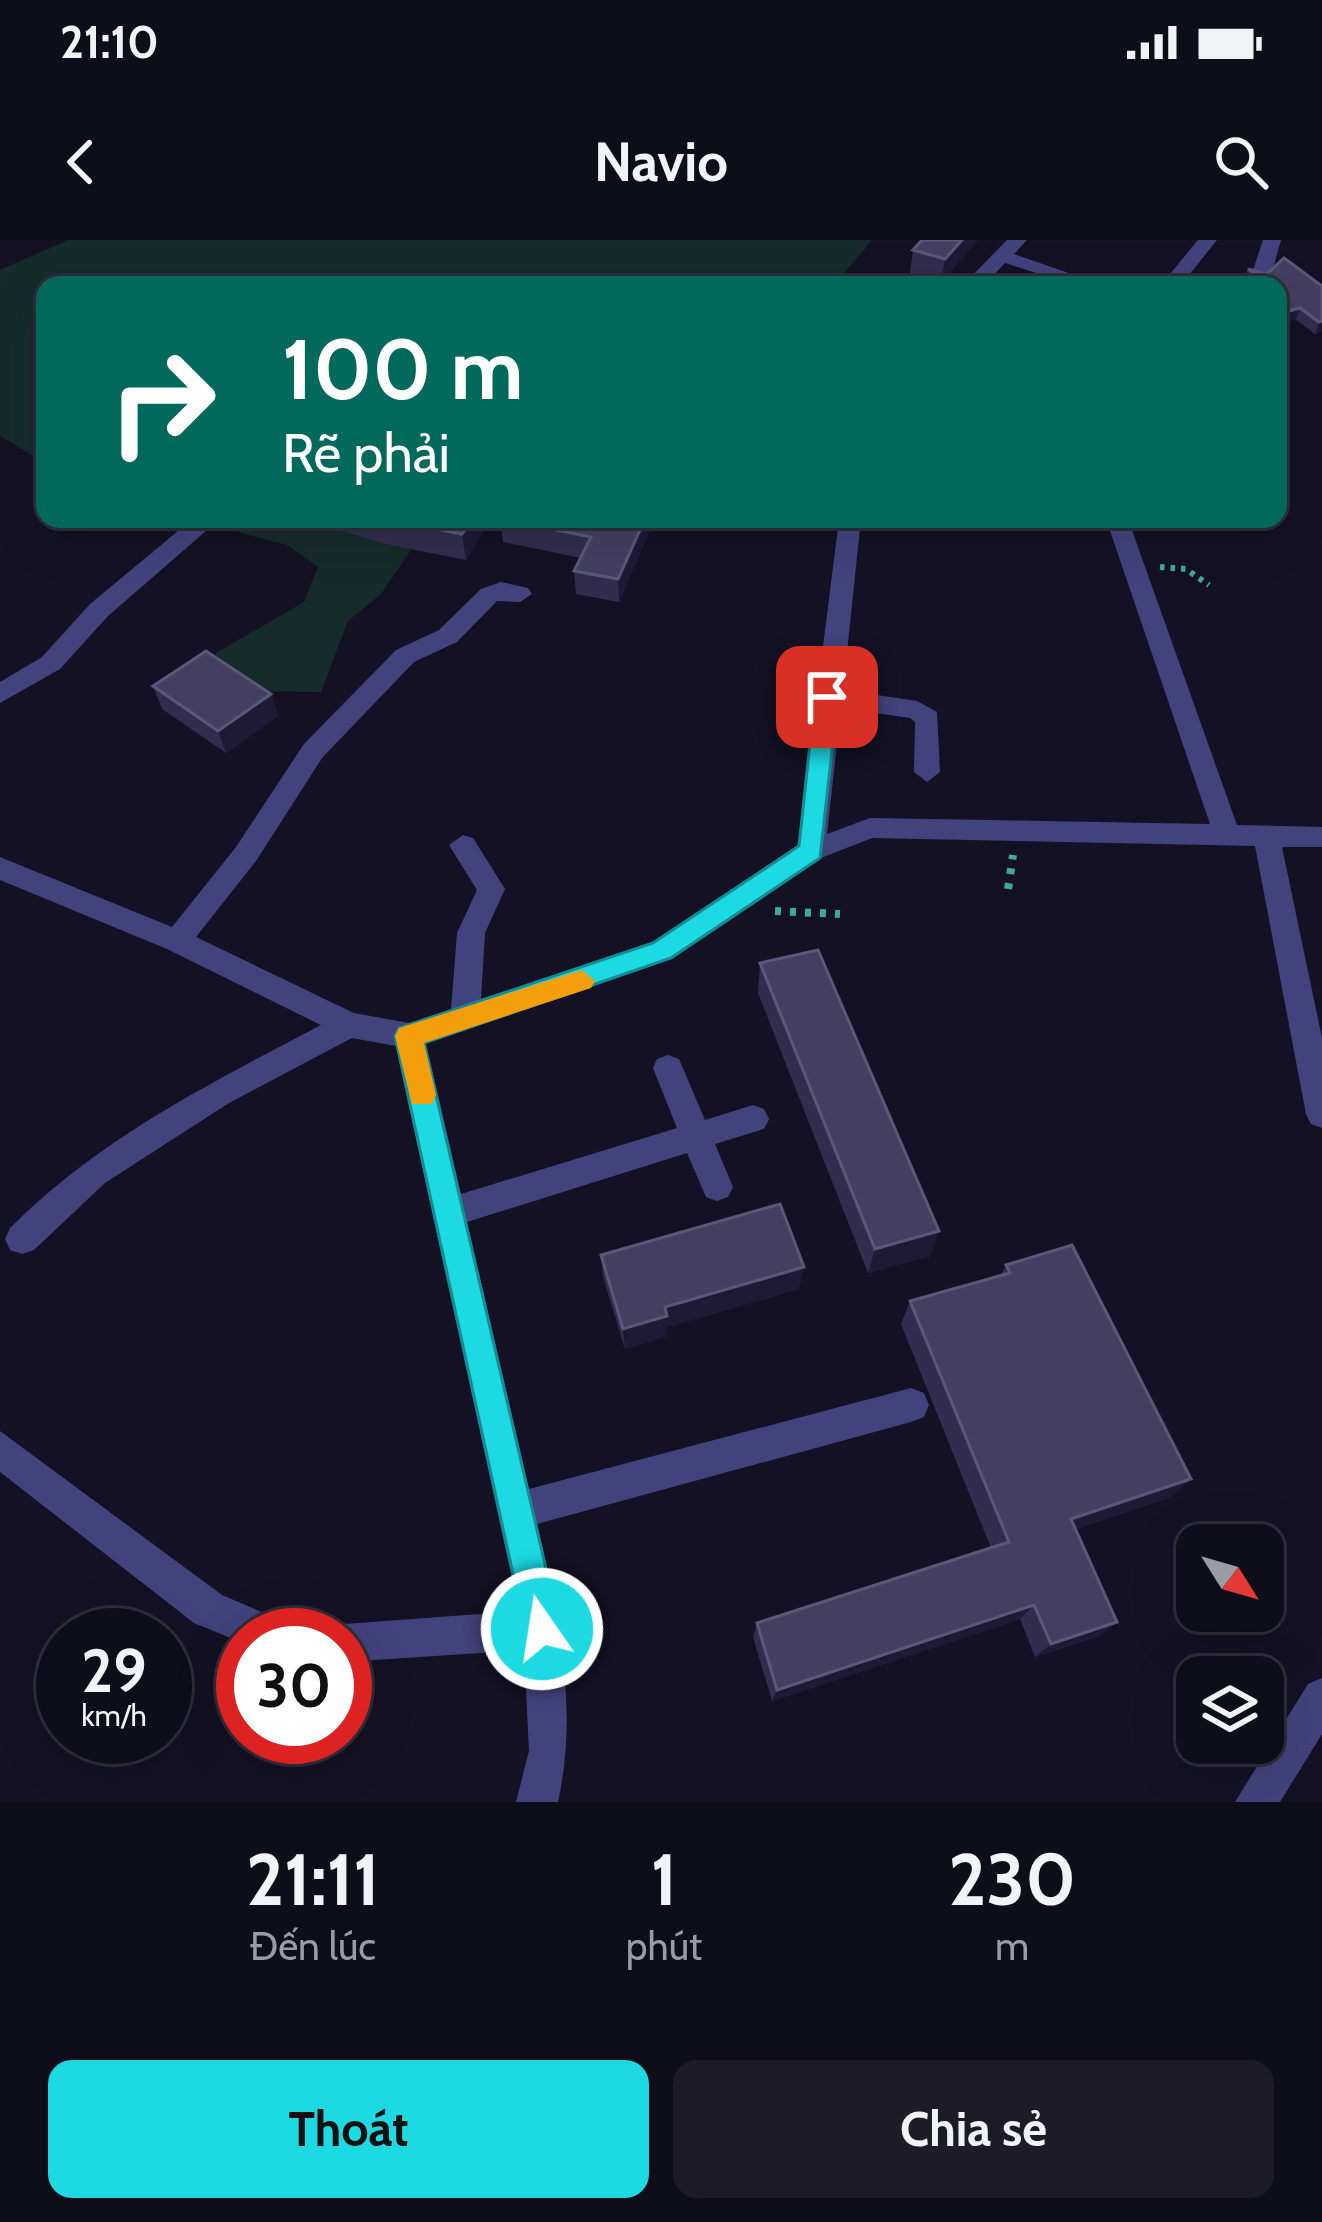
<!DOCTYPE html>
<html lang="vi">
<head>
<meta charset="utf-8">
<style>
  body { margin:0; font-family:Cabin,sans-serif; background:#1c1b27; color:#f1f3f6; height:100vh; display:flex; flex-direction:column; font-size:45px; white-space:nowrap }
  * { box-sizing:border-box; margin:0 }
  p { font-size:39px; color:#9b9ca2 }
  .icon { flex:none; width:66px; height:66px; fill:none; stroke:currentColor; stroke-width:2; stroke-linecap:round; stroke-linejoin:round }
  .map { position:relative; height:1562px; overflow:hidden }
  .side { display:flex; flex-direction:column; background:#0e0d1a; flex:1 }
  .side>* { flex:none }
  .hud { position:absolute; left:36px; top:36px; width:1251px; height:252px; border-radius:24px; box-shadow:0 12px 48px #0002,0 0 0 3px #2e2d39; background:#00695c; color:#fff; overflow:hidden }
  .needle { width:78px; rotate:127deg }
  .buttons { position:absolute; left:1176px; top:1284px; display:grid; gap:24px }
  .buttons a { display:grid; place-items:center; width:108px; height:108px; border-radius:24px; background:#0e0d1a; box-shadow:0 12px 48px #0002,0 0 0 3px #2e2d39; font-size:60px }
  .speed { position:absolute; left:36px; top:1368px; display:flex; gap:24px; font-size:60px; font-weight:700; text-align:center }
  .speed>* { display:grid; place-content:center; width:156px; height:156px; border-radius:50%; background:#0e0d1a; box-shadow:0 12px 48px #0002,0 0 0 3px #2e2d39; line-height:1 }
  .speed small { font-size:30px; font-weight:400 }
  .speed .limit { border:18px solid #d22; background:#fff; color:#111 }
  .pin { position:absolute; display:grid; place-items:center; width:102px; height:102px; color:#fff; margin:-51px; border-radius:24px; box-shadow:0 6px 18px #0006 }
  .me { position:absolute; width:132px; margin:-66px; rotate:347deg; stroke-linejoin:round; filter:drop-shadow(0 0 9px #0008) }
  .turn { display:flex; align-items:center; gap:42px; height:252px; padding:0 48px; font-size:54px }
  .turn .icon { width:156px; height:156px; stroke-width:2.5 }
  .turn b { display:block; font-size:84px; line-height:102px }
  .eta { display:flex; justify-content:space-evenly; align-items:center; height:204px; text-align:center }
  .eta b { font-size:72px; font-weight:700; line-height:84px }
  .button { display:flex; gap:24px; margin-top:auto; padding:24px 48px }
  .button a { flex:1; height:138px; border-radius:24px; background:#1cd9e2; color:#111; font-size:48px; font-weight:700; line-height:138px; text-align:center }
  .button a+a { background:#1c1b27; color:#f1f3f6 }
  .status { display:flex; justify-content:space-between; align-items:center; height:84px; padding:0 60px; background:#0e0d1a; direction:ltr }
  .status svg { height:33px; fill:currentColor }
  header { display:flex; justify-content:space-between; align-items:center; height:156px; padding:0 48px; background:#0e0d1a; font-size:54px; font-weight:700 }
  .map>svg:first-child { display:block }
  .green { fill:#152c2a }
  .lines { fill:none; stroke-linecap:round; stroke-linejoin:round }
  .path-far1 { stroke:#3ea89c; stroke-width:6; stroke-dasharray:4.5 6; stroke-linecap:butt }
  .path { stroke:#3ea89c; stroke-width:8; stroke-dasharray:6 9; stroke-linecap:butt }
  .minor { fill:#42437c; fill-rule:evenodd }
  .wall { fill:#322d4f }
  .shaded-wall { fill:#1e1a36 }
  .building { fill:#443f61; stroke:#5b5779; stroke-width:3 }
  .route { fill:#1cd9e2; stroke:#128d93; stroke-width:3 }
  .slow { fill:#f59e0b }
</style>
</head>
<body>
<div class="status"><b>21:10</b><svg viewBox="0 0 49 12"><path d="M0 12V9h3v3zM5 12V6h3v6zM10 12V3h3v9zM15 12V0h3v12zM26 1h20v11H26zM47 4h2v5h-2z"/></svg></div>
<header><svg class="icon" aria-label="back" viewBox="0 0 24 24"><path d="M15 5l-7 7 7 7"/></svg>Navio<svg class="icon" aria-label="search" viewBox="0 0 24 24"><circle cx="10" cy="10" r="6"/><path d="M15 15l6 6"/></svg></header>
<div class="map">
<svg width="1322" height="1562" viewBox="0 0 1322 1562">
  <rect width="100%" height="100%" fill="#131123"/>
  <path class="green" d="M68 0H872L834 45H45V223L0 196V30Z
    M223 279H432L381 354 348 381 321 452 214 451 216 413 304 362 318 327 287 305 241 293Z"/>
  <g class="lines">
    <path class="path-far1" d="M1160 327 1186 329 1209 345"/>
    <path class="path" d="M1008 649 1013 615
      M775 671 840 674"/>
    <path class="minor" d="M1007 0H1027L1014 14 1103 45H1073L1005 23 984 45H963Z
      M1198 0H1217L1181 45H1161Z
      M1263 0H1281L1271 36 1261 42 1251 36Z
      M199 279 209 286 206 291 108 376 60 429 0 463V442L42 417 90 364 190 281Z
      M839 279H861L843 450 917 461 937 472 940 532 927 542 914 532 915 482 910 478 841 468 827 594 870 578 1210 584 1106 279H1128L1237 585 1322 587V607H1282L1322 798V888L1311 884 1306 874 1255 606 872 598 821 618 672 719 426 803 461 954 677 888 653 828 657 819 668 815 679 819 705 880 753 865 764 869 769 879 764 889 715 904 733 947 728 957 717 961 706 957 687 913 467 982 529 1249 911 1148 924 1153 929 1165 924 1177 911 1182 537 1284C558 1376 579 1468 558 1562H516L529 1511 524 1410 345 1422V1395H329L345 1384 519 1371 396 806 352 798 229 863 105 943 34 1010 22 1014 10 1010 5 999 10 988C100 898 209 844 321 785L167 709 0 640V617L172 687 236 607 304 504 396 410 439 390 481 349 501 342 528 348 532 354 520 362 497 361 457 402 414 422 322 518 256 621 196 697 354 773 409 783 451 770 457 693 477 650 449 605 463 595 473 598 505 649 485 693 481 759 652 703 798 606Z
      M0 1191 222 1355 283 1381 288 1395H243V1403L194 1383 0 1232Z
      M1322 1438V1494L1280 1562H1235L1308 1444Z"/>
  </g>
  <path class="wall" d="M922 0H978L941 42 910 33 913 10Z
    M1248 29 1322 46V91L1315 94 1244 41Z
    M301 279H484L485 288 466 320 390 305Z
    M500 279 653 283 619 362 576 354 574 331 581 318 503 302Z
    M153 446 271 454 278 476 226 513 162 469Z
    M760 723 939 991 930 1016 868 1033 758 753Z
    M601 1015 799 1049 667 1087V1096L625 1109 603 1037Z
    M1006 1025 1171 1257 1076 1289 1117 1382 1099 1396 1035 1417 1020 1379 772 1461 753 1397 757 1383 991 1308 901 1084 910 1061 1001 1035Z"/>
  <path class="shaded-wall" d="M962 0H978L941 42 945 19Z
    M1300 68 1296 79 1278 85V74Z
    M1322 81V91L1315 94 1319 82Z
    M472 279H484L485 288 466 320 462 294Z
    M645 279H653V283L619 362 618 339Z
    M271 454 278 476 226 513 218 491Z
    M939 991 930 1016 868 1033 875 1009Z
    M804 1027 799 1049 667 1087V1096L625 1109 623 1089 665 1067Z
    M1191 1239 1171 1257 1056 1296 1071 1279Z
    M1034 1365 1020 1379 772 1461 777 1450Z
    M1117 1382 1099 1396 1035 1417 1051 1404Z"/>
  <path class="building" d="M922 0H962L945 19 913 10Z
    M1284 18 1322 46V81L1319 82 1300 68 1278 74V45H1247L1263 40 1248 29 1267 34Z
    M386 279H472L462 294Z
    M503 279H645L618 339 574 331 591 297Z
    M206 411 271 454 218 491 153 446Z
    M818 710 939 991 875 1009 760 723Z
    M780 964 804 1027 665 1067 667 1076 623 1089 601 1015Z
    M1072 1005 1191 1239 1071 1279 1117 1382 1051 1404 1034 1365 777 1450 757 1383 1009 1302 910 1061 1010 1033 1006 1025Z"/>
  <path class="route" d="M827 449 838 457 820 618 671 718 424 803 560 1389 555 1402 542 1407 530 1402 525 1389 395 796 399 788 653 703 799 606 815 457Z"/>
  <path class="slow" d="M582 730 595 741 591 748 424 803 436 855 432 864H412L395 796 399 788Z"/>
</svg>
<div class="buttons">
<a><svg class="needle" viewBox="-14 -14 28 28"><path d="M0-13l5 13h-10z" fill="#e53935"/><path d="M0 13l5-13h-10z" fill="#9b9ca2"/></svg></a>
<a><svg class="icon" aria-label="layers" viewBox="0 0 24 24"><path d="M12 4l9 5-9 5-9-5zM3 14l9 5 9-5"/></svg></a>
</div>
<div class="speed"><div>29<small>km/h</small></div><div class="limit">30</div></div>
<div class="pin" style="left:827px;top:457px;background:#d93025"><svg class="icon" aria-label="arrive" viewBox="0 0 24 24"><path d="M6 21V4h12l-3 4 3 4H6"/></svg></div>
<svg class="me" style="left:542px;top:1389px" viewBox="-20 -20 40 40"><circle r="17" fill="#1cd9e2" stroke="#fff" stroke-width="3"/><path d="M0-11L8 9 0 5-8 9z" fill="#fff"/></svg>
<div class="hud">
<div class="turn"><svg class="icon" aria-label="right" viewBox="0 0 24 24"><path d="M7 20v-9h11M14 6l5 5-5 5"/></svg><div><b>100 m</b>Rẽ phải</div></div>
</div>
</div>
<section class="side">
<div class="eta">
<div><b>21:11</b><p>Đến lúc</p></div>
<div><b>1</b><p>phút</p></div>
<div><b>230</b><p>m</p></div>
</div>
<div class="button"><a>Thoát</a><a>Chia sẻ</a></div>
</section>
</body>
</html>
